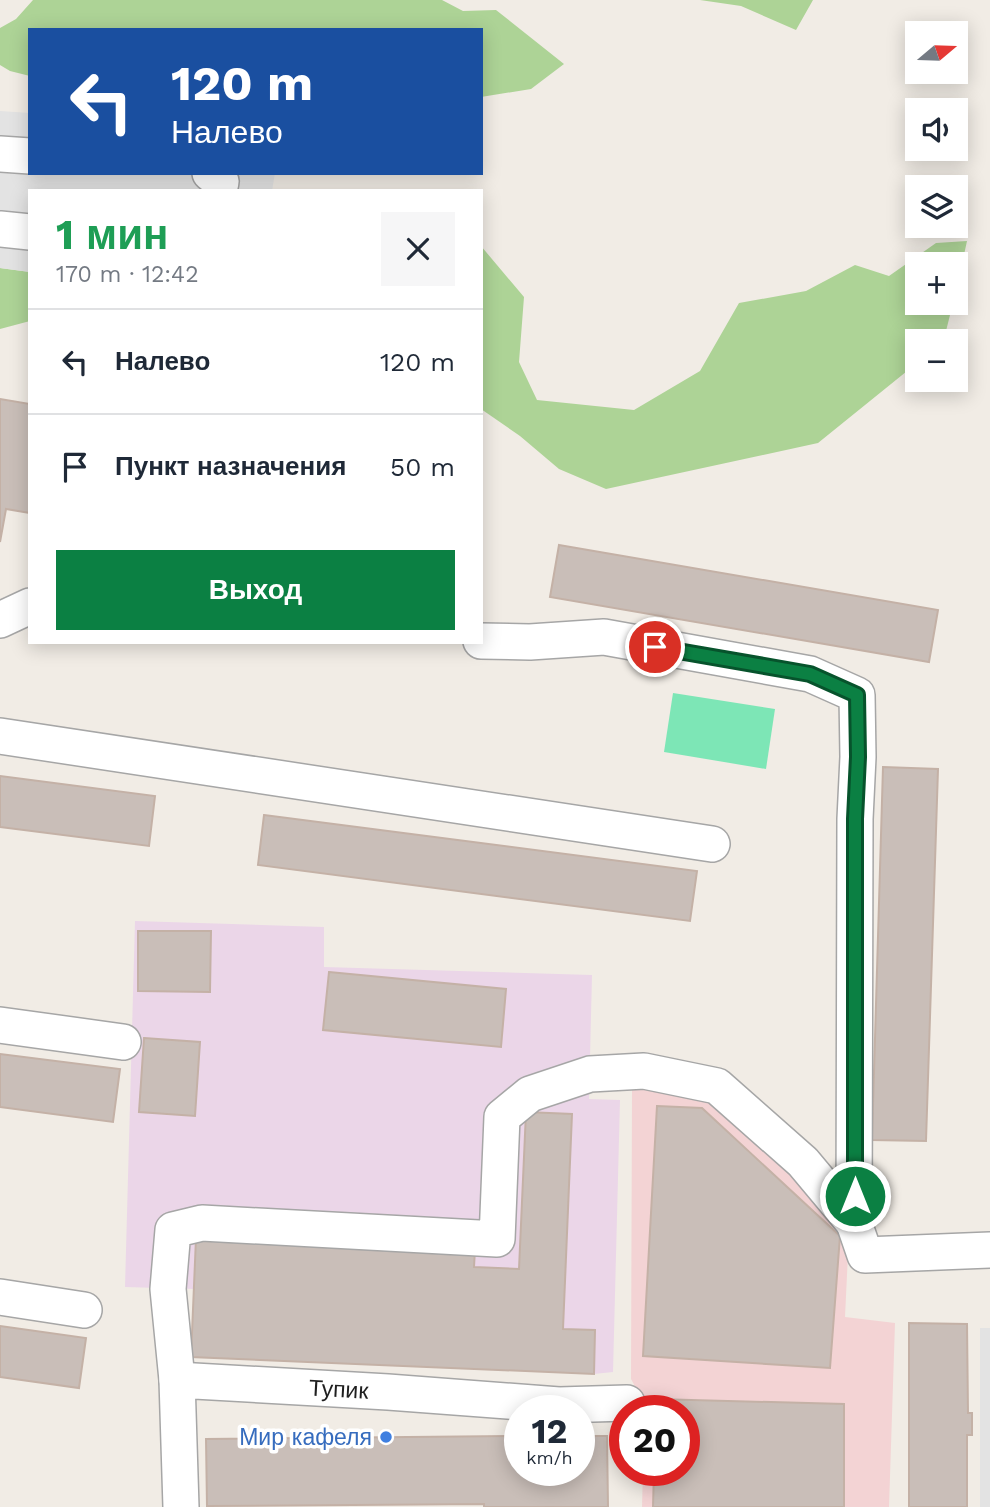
<!DOCTYPE html>
<html lang="ru">
<head>
<meta charset="utf-8">
<style>
  body { margin:0; font-family:"Work Sans",sans-serif; background:#f6f6f7; color:#1f2937; height:100vh; display:flex; flex-direction:column; font-size:26px; white-space:nowrap }
  * { box-sizing:border-box; margin:0 }
  p { font-size:23px; color:#747a83 }
  .icon { flex:none; width:38px; height:38px; fill:none; stroke:currentColor; stroke-width:2; stroke-linecap:round; stroke-linejoin:round }
  .map { position:relative; flex:1; overflow:hidden }
  .panel { position:absolute; left:28px; top:189px; width:455px; height:455px; display:flex; flex-direction:column; background:#fff; border-radius:0px; box-shadow:0 4px 18px #0003 }
  .panel>* { flex:none }
  .banner { position:absolute; left:28px; top:28px; width:455px; height:147px; border-radius:0px; box-shadow:0 4px 18px #0003; background:#1a4fa0; color:#fff; overflow:hidden }
  .needle { width:46px; rotate:71deg }
  .fabs { position:absolute; left:905px; top:21px; display:grid; gap:14px }
  .fabs a { display:grid; place-items:center; width:63px; height:63px; border-radius:0px; background:#fff; box-shadow:0 4px 18px #0003; font-size:35px }
  .speed { position:absolute; left:504px; top:1395px; display:flex; gap:14px; font-size:35px; font-weight:700; text-align:center }
  .speed>* { display:grid; place-content:center; width:91px; height:91px; border-radius:50%; background:#fff; box-shadow:0 4px 18px #0003; line-height:1 }
  .speed small { font-size:18px; font-weight:400 }
  .speed .limit { border:10px solid #d22; background:#fff; color:#111 }
  .pin { position:absolute; display:grid; place-items:center; width:60px; height:60px; color:#fff; margin:-30px; border:4px solid #fff; border-radius:50%; box-shadow:0 2px 7px #0007 }
  .me { position:absolute; width:77px; margin:-38px; rotate:0deg; stroke-linejoin:round; filter:drop-shadow(0 0 5px #0008) }
  .turn { display:flex; align-items:center; gap:24px; height:147px; padding:0 28px; font-size:32px }
  .turn .icon { width:91px; height:91px; stroke-width:2.5 }
  .turn b { display:block; font-size:49px; line-height:60px }
  .round { display:grid; place-items:center; flex:none; width:74px; height:74px; border-radius:0px; background:#f6f6f7 }
  .headline { display:flex; align-items:center; justify-content:space-between; height:119px; padding:0 28px }
  h1 { font-size:42px; font-weight:700; line-height:52px; color:#1e9e55 }
  .action { display:flex; gap:14px; margin-top:auto; padding:14px 28px }
  .action a { flex:1; height:80px; border-radius:0px; background:#0b8043; color:#fff; font-size:28px; font-weight:700; line-height:80px; text-align:center }
  ul { padding:0; list-style:none }
  li { display:flex; align-items:center; gap:21px; height:105px; padding:0 28px; border-top:2px solid #e0e1e3 }
  li div { flex:1 }
  li b { display:block; font-size:26px }
  li em { font-style:normal }
  .map>svg:first-child { display:block }
  .commercial { fill:#f3d3d4 }
  .industrial { fill:#ebd6e8 }
  .forest { fill:#add396 }
  .pitch { fill:#7de6b6 }
  .parking { fill:#e3e3e3 }
  .building { fill:#c9beb8; stroke:#c4b1a6; stroke-width:2 }
  .lines { fill:none; stroke-linecap:round; stroke-linejoin:round }
  .minor-casing { stroke:#a6a6a6; stroke-width:38 }
  .minor { stroke:#fff; stroke-width:35 }
  .route-casing { stroke:#07532c; stroke-width:18 }
  .route { stroke:#0b8043; stroke-width:12 }
  .shop-dot { fill:#3f7fe0; stroke:#fff; stroke-width:2.5 }
  .labels { text-anchor:middle; dominant-baseline:central; stroke-width:7; stroke-linejoin:round; paint-order:stroke }
  .street-label { font-size:23px; fill:#1f1f1f; stroke:#fff }
  .shop-label { font-size:23px; fill:#366cbe; stroke:#fff; text-anchor:end }
</style>
</head>
<body>
<div class="map">
<svg width="990" height="1507" viewBox="0 0 990 1507">
  <rect width="100%" height="100%" fill="#f1ece5"/>
  <path class="commercial" d="M663 1085 709 1094 849 1233 845 1317 895 1323 889 1507H642L643 1470H684V1410H644V1403L631 1379 632 1089Z"/>
  <path class="industrial" d="M135 921 324 927V967L592 975 589 1099 620 1100 613 1372 594 1374 191 1357 194 1289 125 1287Z"/>
  <path class="forest" d="M33 0H442L463 11 496 10 564 64 531 89 481 97V30H30V76L10 71 0 65V28L16 19Z
    M700 0H813L796 30 741 6Z
    M967 241 956 292V264H917V303H953L944 339 917 341V363L818 443 606 489 559 469 520 436 481 409V246L524 297 519 362 537 400 634 410 700 371 739 303 806 291 855 265 889 276 936 243Z
    M0 268 30 272V321L0 329Z"/>
  <path class="pitch" d="M673 693 775 709 766 769 664 752Z"/>
  <path class="parking" d="M0 111 30 113V173H275L272 191H30V272L0 268Z
    M980 1328H990V1507H980Z"/>
  <path class="building" d="M0 399 30 404V513L6 509 0 542Z
    M559 545 938 610 929 662 550 597Z
    M883 767 938 769 926 1141 872 1140Z
    M0 776 155 796 149 846 0 827Z
    M264 815 697 871 690 921 258 865Z
    M138 931H211L210 992 138 991Z
    M329 972 506 989 501 1047 323 1030Z
    M144 1038 200 1042 195 1116 139 1112Z
    M0 1054 120 1069 113 1122 0 1107Z
    M657 1106 702 1108 840 1236 830 1368 643 1356Z
    M526 1112 572 1114 563 1329 595 1330 594 1374 191 1357 196 1238 475 1249 474 1267 519 1269Z
    M909 1323 967 1324 968 1413H972V1435H967V1507H909Z
    M0 1326 86 1338 79 1388 0 1377Z
    M655 1399 844 1404V1507H653L654 1470H684V1410H655Z
    M520 1436V1470H579V1436H607L608 1507H484V1504L207 1506 206 1439Z"/>
  <g class="lines">
    <g class="minor-casing">
      <g id="minor">
        <path d="M0 154 30 156"/>
        <path d="M210 173 221 182 219 191"/>
        <path d="M0 229 30 232"/>
        <path d="M0 620 30 606"/>
        <path d="M481 641 530 642 604 637 810 674 857 695 858 757 855 819 854 1223 865 1255 990 1250"/>
        <path d="M0 736 712 844"/>
        <path d="M0 1025 123 1042"/>
        <path d="M0 1297 84 1310"/>
        <path d="M177 1380 168 1289 173 1230 202 1223 497 1239 502 1117 530 1094 590 1074 644 1071 717 1086 803 1162 854 1223"/>
        <path id="s1" d="M181 1507 177 1380 388 1392 559 1405 627 1403"/>
      </g>
    </g>
    <use href="#minor" class="minor"/>
  </g>
  <g class="lines">
    <g class="route-casing">
      <path id="route" d="M655 647 810 674 857 695 858 757 855 819V1196"/>
    </g>
    <use href="#route" class="route"/>
  </g>
  <circle class="shop-dot" cx="386" cy="1437" r="7"/>
  <g class="labels">
    <g class="street-label">
      <text stroke="none"><textPath href="#s1" startOffset="289">Тупик</textPath></text>
    </g>
    <g class="shop-label">
      <text x="372" y="1437">Мир кафеля</text>
    </g>
  </g>
</svg>
<div class="fabs">
<a><svg class="needle" viewBox="-14 -14 28 28"><path d="M0-13l5 13h-10z" fill="#e53935"/><path d="M0 13l5-13h-10z" fill="#747a83"/></svg></a>
<a><svg class="icon" aria-label="sound" viewBox="0 0 24 24"><path d="M4 9h4l5-4v14l-5-4H4zM17 9q2 3 0 6"/></svg></a>
<a><svg class="icon" aria-label="layers" viewBox="0 0 24 24"><path d="M12 4l9 5-9 5-9-5zM3 14l9 5 9-5"/></svg></a>
<a>+</a>
<a>−</a>
</div>
<div class="speed"><div>12<small>km/h</small></div><div class="limit">20</div></div>
<div class="pin" style="left:655px;top:647px;background:#d93025"><svg class="icon" aria-label="arrive" viewBox="0 0 24 24"><path d="M6 21V4h12l-3 4 3 4H6"/></svg></div>
<svg class="me" style="left:855px;top:1196px" viewBox="-20 -20 40 40"><circle r="17" fill="#0b8043" stroke="#fff" stroke-width="3"/><path d="M0-11L8 9 0 5-8 9z" fill="#fff"/></svg>
<div class="banner">
<div class="turn"><svg class="icon" aria-label="left" viewBox="0 0 24 24"><path d="M17 20v-9H6M10 6l-5 5 5 5"/></svg><div><b>120 m</b>Налево</div></div>
</div>
<section class="panel">
<div class="headline"><div><h1>1 мин</h1><p>170 m · 12:42</p></div><a class="round"><svg class="icon" aria-label="close" viewBox="0 0 24 24"><path d="M6 6l12 12M18 6L6 18"/></svg></a></div>
<ul>
<li><svg class="icon" aria-label="left" viewBox="0 0 24 24"><path d="M17 20v-9H6M10 6l-5 5 5 5"/></svg><div><b>Налево</b></div><em>120 m</em></li>
<li><svg class="icon" aria-label="arrive" viewBox="0 0 24 24"><path d="M6 21V4h12l-3 4 3 4H6"/></svg><div><b>Пункт назначения</b></div><em>50 m</em></li>
</ul>
<div class="action"><a>Выход</a></div>
</section>
</div>
</body>
</html>
